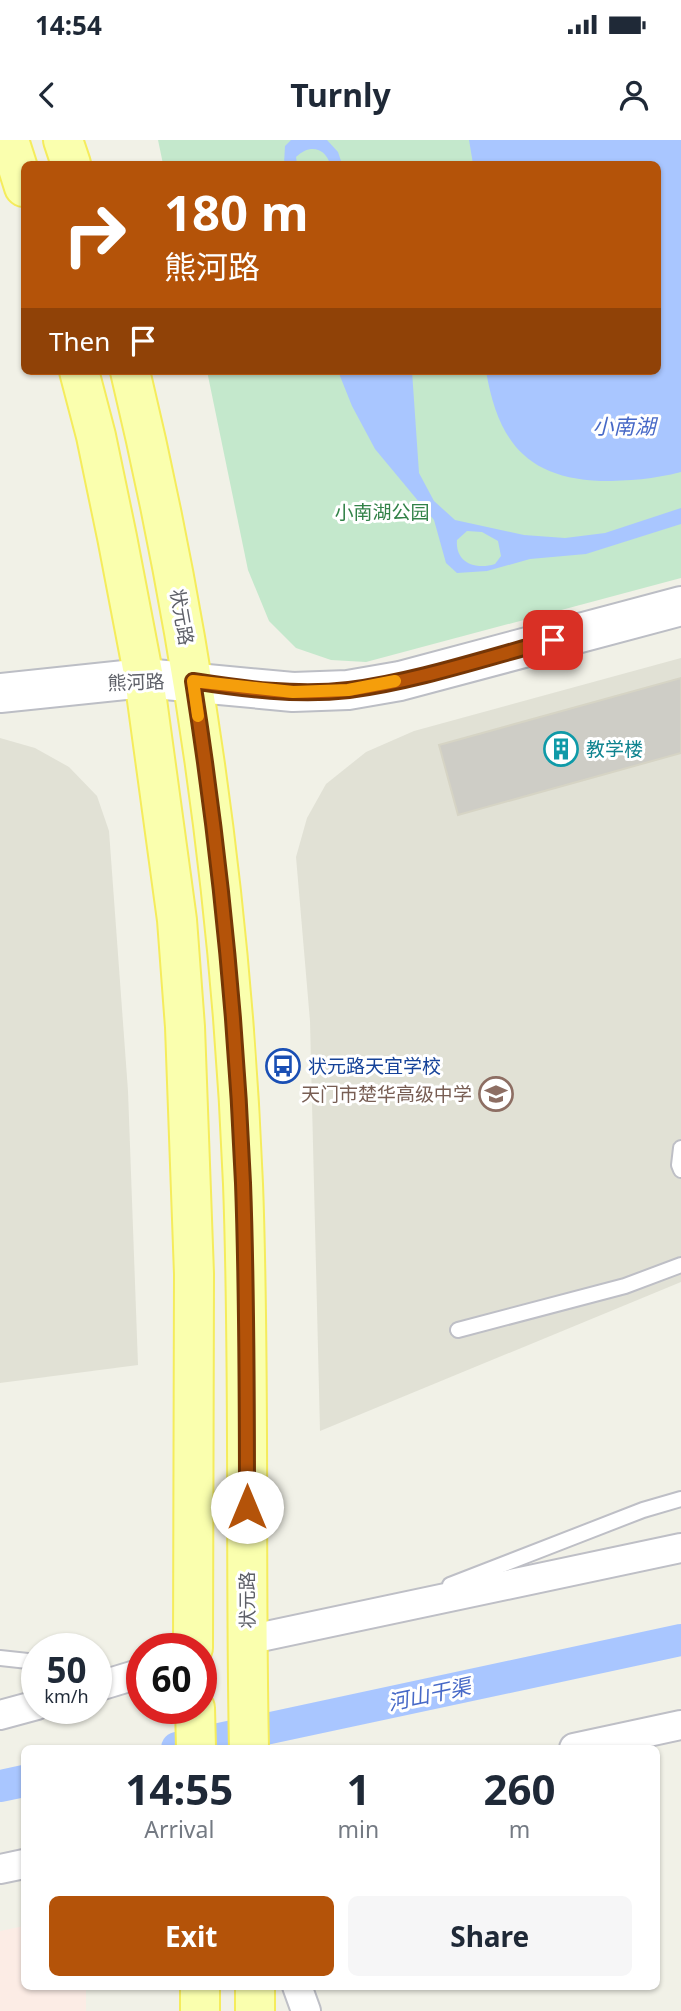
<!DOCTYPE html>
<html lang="en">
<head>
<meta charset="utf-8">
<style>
  body { margin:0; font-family:"Noto Sans","Noto Sans SC",sans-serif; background:#f6f6f7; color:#1f2937; height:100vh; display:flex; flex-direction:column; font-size:26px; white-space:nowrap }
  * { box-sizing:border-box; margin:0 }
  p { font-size:23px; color:#747a83 }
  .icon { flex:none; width:38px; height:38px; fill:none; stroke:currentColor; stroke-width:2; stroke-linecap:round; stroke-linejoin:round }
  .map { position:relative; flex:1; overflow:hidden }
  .details { position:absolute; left:21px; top:1605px; width:639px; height:245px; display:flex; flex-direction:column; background:#fff; border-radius:10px; box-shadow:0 2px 5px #0004 }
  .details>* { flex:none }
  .top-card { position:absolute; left:21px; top:21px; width:640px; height:214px; border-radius:10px; box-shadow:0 2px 5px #0004; background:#b45309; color:#fff; overflow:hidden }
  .speed { position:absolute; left:21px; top:1493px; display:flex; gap:14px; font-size:35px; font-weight:700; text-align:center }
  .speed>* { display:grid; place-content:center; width:91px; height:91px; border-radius:50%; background:#fff; box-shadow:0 2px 5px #0004; line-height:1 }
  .speed small { font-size:18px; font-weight:400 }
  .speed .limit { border:10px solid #d22; background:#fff; color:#111 }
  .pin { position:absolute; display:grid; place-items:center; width:60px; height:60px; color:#fff; margin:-30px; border-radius:14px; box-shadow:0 4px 10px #0006 }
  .me { position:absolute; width:77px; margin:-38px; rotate:0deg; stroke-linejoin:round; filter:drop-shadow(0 0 5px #0008) }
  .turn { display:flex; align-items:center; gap:24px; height:147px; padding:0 28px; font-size:32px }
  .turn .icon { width:91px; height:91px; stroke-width:2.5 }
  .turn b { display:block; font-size:49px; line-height:60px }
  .then { display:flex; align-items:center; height:66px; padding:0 28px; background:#0003; gap:14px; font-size:26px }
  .eta { display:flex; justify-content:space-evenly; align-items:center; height:119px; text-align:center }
  .eta b { font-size:42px; font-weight:700; line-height:49px }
  .primary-button { display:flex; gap:14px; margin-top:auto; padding:14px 28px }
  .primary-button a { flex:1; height:80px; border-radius:10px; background:#b45309; color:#fff; font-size:28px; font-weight:700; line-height:80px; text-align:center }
  .primary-button a+a { background:#f6f6f7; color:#1f2937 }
  .status { display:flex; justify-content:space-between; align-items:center; height:49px; padding:0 35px; background:#fff; direction:ltr }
  .status svg { height:19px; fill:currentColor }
  header { display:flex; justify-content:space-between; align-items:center; height:91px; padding:0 28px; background:#fff; font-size:32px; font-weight:700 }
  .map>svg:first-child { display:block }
  .education { fill:#e1e1d5 }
  .medical { fill:#fcece5 }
  .green { fill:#c4e8cc }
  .water { fill:#a9c6ff; fill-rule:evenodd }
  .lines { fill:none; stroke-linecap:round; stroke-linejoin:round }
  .canal { stroke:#a9c6ff; stroke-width:32 }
  .building { fill:#cecdc6; stroke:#d6d4c5; stroke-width:2 }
  .lane-casing { stroke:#bebfc6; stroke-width:18 }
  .street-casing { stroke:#bebfc6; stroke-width:32 }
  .secondary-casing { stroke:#bcbec5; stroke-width:42 }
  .primary-casing { stroke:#f5ec5c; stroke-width:42 }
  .lane { stroke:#fff; stroke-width:14 }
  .street { stroke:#fff; stroke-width:28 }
  .secondary { stroke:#fff; stroke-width:38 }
  .primary { stroke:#faffae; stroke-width:38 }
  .route-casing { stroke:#753606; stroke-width:18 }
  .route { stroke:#b45309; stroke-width:12 }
  .slow { stroke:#f59e0b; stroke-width:12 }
  .labels { text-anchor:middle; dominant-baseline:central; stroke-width:6; stroke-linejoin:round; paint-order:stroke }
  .park-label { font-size:19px; fill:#328248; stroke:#fff }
  .street-label { font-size:19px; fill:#5e6068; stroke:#fff }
  .culture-label { font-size:19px; fill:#0d838f; stroke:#fff; text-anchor:start }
  .transit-label { font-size:19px; fill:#164399; stroke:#fff; text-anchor:start }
  .education-label { font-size:19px; fill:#785e54; stroke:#fff; text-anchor:end }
  .water-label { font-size:21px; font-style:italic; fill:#4769c7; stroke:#fff }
</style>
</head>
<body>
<div class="status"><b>14:54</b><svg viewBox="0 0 49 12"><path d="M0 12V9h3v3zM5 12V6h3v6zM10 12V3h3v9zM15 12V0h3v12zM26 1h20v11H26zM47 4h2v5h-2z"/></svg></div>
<header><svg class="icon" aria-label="back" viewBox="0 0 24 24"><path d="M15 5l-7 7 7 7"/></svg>Turnly<svg class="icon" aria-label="person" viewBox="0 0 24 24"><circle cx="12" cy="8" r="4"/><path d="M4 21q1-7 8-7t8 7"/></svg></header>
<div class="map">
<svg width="681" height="1871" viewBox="0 0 681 1871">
  <rect width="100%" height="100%" fill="#f1f1e7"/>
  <path class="education" d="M681 518V1142L320 1291 310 881 296 717 307 678 326 644 366 612 414 591Z
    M0 598 35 608 69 627 97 656 109 691 128 951 138 1225 0 1243Z"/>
  <path class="medical" d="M24 1786V1846H86V1871H0V1791Z"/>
  <path class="green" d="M158 0H681V438L366 522 331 520 296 508 269 481 248 430 207 231H658V24H163Z"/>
  <path class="water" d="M291 0H327L338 12 342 24H330C325 7 309 4 296 17L297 24H284L285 6Z
    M469 0H681V332C654 339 629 341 601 341 526 338 498 301 486 231H658V24H473Z
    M338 231H412L419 333 434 361 455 380 524 395 565 398 605 393 681 368V384L586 414 530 419 487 431 457 433 446 423 434 380 375 309 352 266ZM467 391 482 392 498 401 501 416 495 424C476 430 455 423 457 400Z"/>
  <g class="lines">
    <path class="canal" d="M177 1608 681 1500
      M0 1646 24 1641"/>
  </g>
  <path class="building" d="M681 538V613L458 675 439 605Z"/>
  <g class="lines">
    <g class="lane-casing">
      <path id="lane" d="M681 1008 679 1025 681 1030
        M458 1190 625 1146 681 1125
        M450 1445 643 1370 681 1359
        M0 1518 37 1522"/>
    </g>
    <g class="street-casing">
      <path id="street" d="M247 1500 681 1408
        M96 1547 142 1533
        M0 1575 37 1565
        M574 1608 681 1585
        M0 1729 24 1724
        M297 1846 306 1871"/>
    </g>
    <g class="secondary-casing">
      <path id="secondary" d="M0 553 144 538 293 552 348 550 400 541 681 466"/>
    </g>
    <g class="primary-casing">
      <path id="primary" d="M9 0 24 47
        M63 0 71 24
        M79 231 96 296 117 397 144 538 177 780 185 887 194 1134 193 1508
        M130 231C194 498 232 770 243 1044 250 1232 245 1420 249 1608
        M195 1568 196 1608
        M200 1846V1871
        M255 1846V1871"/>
    </g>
    <use href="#lane" class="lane"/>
    <use href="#street" class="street"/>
    <use href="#secondary" class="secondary"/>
    <use href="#primary" class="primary"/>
  </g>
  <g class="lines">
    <g class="route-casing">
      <path id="route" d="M247 1367C247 1259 247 1151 243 1043 236 875 219 707 193 541 244 549 297 556 349 550 414 542 489 517 553 500"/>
    </g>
    <use href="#route" class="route"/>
    <path class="slow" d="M198 576 193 541 293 552 348 550 395 541"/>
  </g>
  <defs>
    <g id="building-ring" transform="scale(1.75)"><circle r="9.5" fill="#fff" stroke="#0f9aa8" stroke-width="1.5"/><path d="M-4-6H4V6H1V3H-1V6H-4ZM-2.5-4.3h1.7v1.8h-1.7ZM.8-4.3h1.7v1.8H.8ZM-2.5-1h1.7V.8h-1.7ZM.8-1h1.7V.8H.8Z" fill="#0f9aa8"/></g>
    <g id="bus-ring" transform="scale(1.75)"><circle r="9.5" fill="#fff" stroke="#1a4fb4" stroke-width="1.5"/><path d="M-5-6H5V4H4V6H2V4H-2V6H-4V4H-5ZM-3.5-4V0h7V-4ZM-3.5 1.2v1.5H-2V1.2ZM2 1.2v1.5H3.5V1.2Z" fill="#1a4fb4"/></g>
    <g id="school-ring" transform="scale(1.75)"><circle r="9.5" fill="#fff" stroke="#8d6e63" stroke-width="1.5"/><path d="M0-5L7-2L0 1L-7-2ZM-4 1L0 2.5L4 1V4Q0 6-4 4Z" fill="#8d6e63"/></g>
  </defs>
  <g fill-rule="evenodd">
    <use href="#building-ring" x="561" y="609"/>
    <use href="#bus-ring" x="283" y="926"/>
    <use href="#school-ring" x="496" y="954"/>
  </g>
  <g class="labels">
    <g class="park-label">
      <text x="382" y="372">小南湖公园</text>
    </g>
    <g class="street-label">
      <text transform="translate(182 477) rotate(80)">状元路</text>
      <text transform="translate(136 542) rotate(-2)">熊河路</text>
      <text transform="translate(247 1460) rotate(-90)">状元路</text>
    </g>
    <g class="culture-label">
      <text x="586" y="609">教学楼</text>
    </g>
    <g class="transit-label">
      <text x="308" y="926">状元路天宜学校</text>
    </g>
    <g class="education-label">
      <text x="472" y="954">天门市楚华高级中学</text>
    </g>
    <g class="water-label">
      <text x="624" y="286">小南湖</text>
      <text transform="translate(429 1554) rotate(-12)">河山干渠</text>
    </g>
  </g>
</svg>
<div class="speed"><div>50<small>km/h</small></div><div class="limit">60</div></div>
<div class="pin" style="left:553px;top:500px;background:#d93025"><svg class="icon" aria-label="arrive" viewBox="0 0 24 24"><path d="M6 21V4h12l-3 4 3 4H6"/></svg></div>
<svg class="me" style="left:247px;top:1367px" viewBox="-20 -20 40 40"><circle r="19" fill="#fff"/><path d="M0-13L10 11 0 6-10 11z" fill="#b45309"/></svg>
<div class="top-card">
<div class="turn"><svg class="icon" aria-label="right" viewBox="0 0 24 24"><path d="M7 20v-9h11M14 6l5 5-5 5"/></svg><div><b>180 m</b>熊河路</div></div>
<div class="then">Then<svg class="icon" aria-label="arrive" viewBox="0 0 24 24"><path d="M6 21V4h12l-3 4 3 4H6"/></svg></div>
</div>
<section class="details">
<div class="eta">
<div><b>14:55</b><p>Arrival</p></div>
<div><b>1</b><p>min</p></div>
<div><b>260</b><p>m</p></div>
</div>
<div class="primary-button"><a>Exit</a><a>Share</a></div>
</section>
</div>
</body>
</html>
